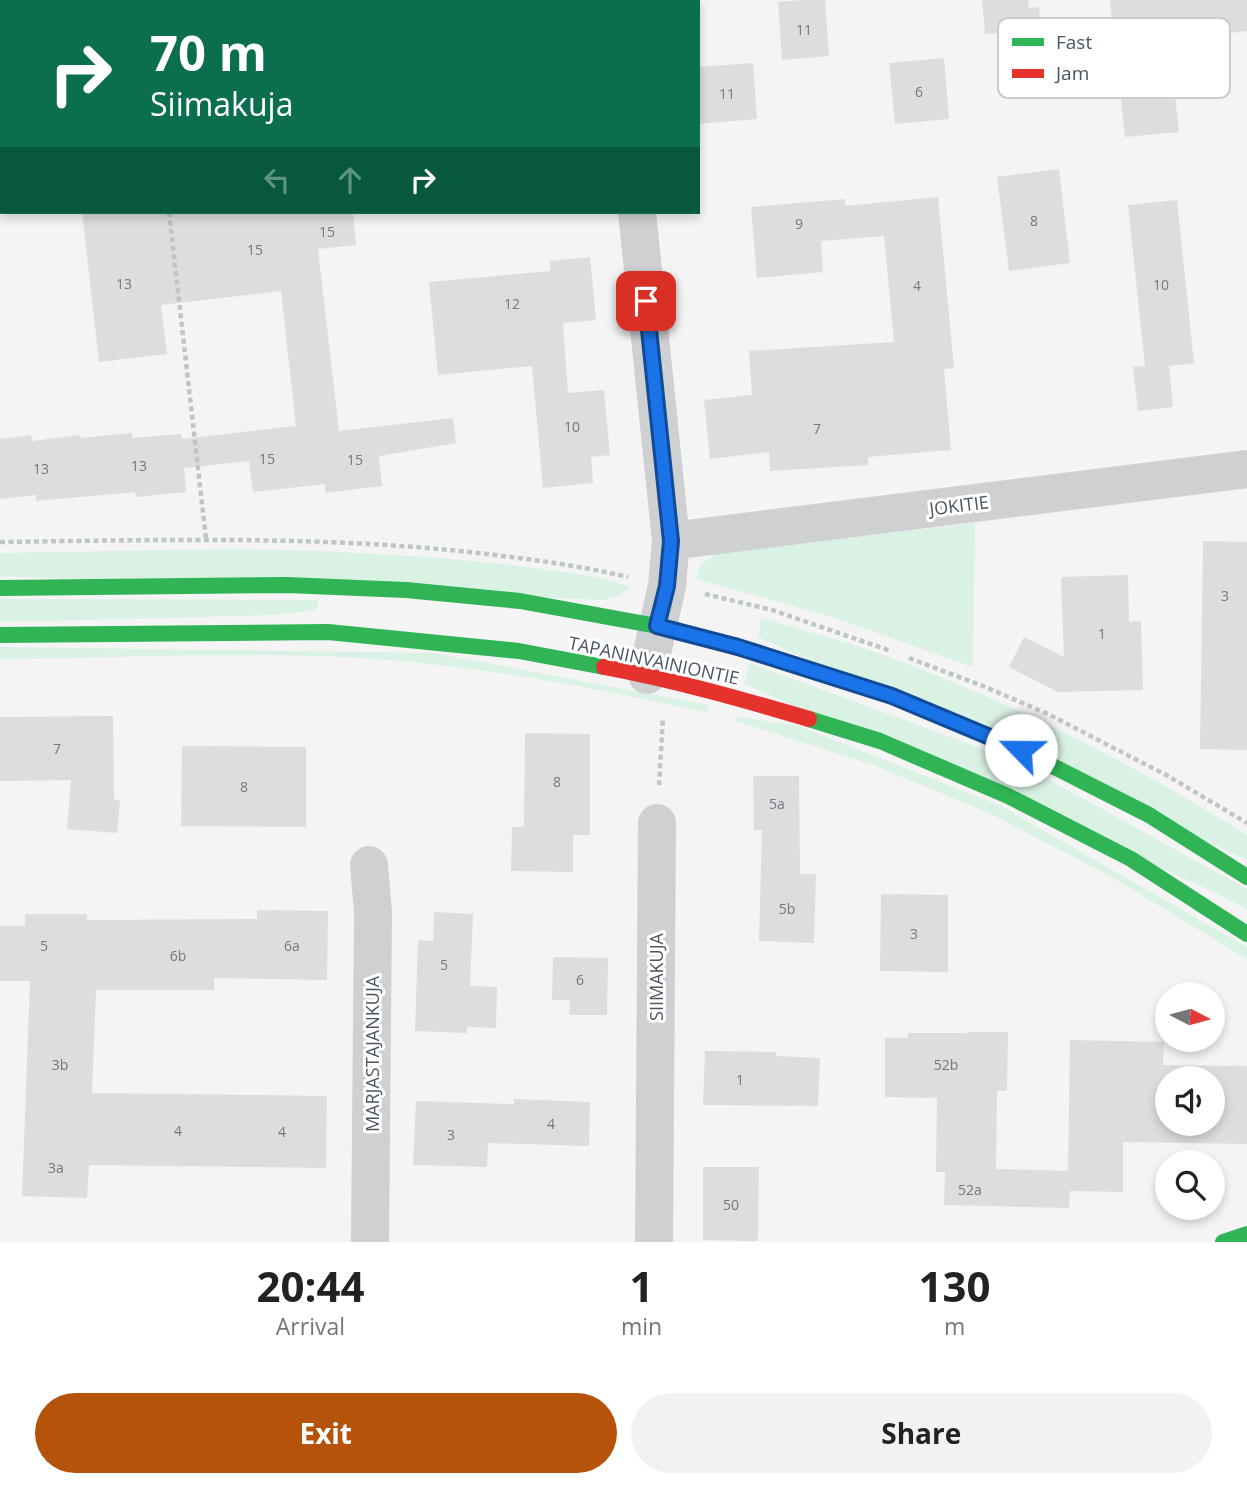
<!DOCTYPE html>
<html lang="en">
<head>
<meta charset="utf-8">
<style>
  body { margin:0; font-family:"Open Sans",sans-serif; background:#f2f2f2; color:#222; height:100vh; display:flex; flex-direction:column; font-size:26px; white-space:nowrap }
  * { box-sizing:border-box; margin:0 }
  p { font-size:23px; color:#767676 }
  .icon { flex:none; width:38px; height:38px; fill:none; stroke:currentColor; stroke-width:2; stroke-linecap:round; stroke-linejoin:round }
  .map { position:relative; height:1242px; overflow:hidden }
  .drawer { display:flex; flex-direction:column; background:#fff; flex:1 }
  .drawer>* { flex:none }
  .banner { position:absolute; left:0px; top:0px; width:700px; height:214px; box-shadow:0 4px 10px #0003; background:#0b6e4f; color:#fff; overflow:hidden }
  .needle { width:46px; rotate:96deg }
  .controls { position:absolute; left:1155px; top:982px; display:grid; gap:14px }
  .controls a { display:grid; place-items:center; width:70px; height:70px; border-radius:50%; background:#fff; box-shadow:0 4px 10px #0003; font-size:35px }
  .pin { position:absolute; display:grid; place-items:center; width:60px; height:60px; color:#fff; margin:-30px; border-radius:14px; box-shadow:0 4px 10px #0006 }
  .me { position:absolute; width:77px; margin:-38px; rotate:293deg; stroke-linejoin:round; filter:drop-shadow(0 0 5px #0008) }
  .turn { display:flex; align-items:center; gap:24px; height:147px; padding:0 35px; font-size:32px }
  .turn .icon { width:91px; height:91px; stroke-width:2.5 }
  .turn b { display:block; font-size:49px; line-height:60px }
  .lanes { display:flex; align-items:center; height:66px; padding:0 35px; background:#0003; justify-content:center; gap:35px; direction:ltr }
  .lanes .off { opacity:.35 }
  .eta { display:flex; justify-content:space-evenly; align-items:center; height:119px; text-align:center }
  .eta b { font-size:42px; font-weight:700; line-height:49px }
  .button { display:flex; gap:14px; margin-top:auto; padding:14px 35px }
  .button a { flex:1; height:80px; border-radius:42px; background:#b45309; color:#fff; font-size:28px; font-weight:700; line-height:80px; text-align:center }
  .button a+a { background:#f2f2f2; color:#222 }
  .map>svg:first-child { display:block }
  .green { fill:#d9f2e3 }
  .building { fill:#ddddde; fill-rule:evenodd }
  .lines { fill:none; stroke-linecap:round; stroke-linejoin:round }
  .path { stroke:#bcc7c4; stroke-width:4.5; stroke-dasharray:5 3.5; stroke-linecap:butt }
  .street { stroke:#ced0d2; stroke-width:38 }
  .fast { stroke:#30b455; stroke-width:16 }
  .jam { stroke:#e5322d; stroke-width:16 }
  .route-casing { stroke:#114b97; stroke-width:18 }
  .route { stroke:#1a73e8; stroke-width:12 }
  .labels { text-anchor:middle; dominant-baseline:central; stroke-width:6; stroke-linejoin:round; paint-order:stroke }
  .number-label { font-size:14px; fill:#707881 }
  .street-label { font-size:18px; fill:#4a5661; stroke:#fff }
  .key { fill:#fff; stroke:#c9ccd0; stroke-width:2 }
  .key-label { font-size:19px; fill:#4a5661 }
</style>
</head>
<body>
<div class="map">
<svg width="1247" height="1242" viewBox="0 0 1247 1242">
  <rect width="100%" height="100%" fill="#f4f4f4"/>
  <path class="green" d="M975 523 973 667 832 617 696 579 700 565 716 554Z
    M234 549C337 551 440 555 542 569 568 573 608 576 630 588L620 595 605 600 0 576V553Z
    M0 599 318 600V607L315 610 277 615 0 622Z
    M766 619C805 631 845 641 884 655 1010 702 1133 763 1247 835V860L758 637 761 620Z
    M0 647 434 653 709 705 707 711 704 712C578 684 449 660 320 656 213 653 106 658 0 659Z
    M750 663 1013 760 1247 889V909L1212 891 744 684Z
    M734 716 798 726 999 805 1247 947V959L1110 876 991 814 876 766 736 721Z"/>
  <path class="building" d="M802 0H825L829 56 782 60 778 2Z
    M982 0H1028L1029 8 1039 7 1042 40 1012 43 1011 32 985 34Z
    M1110 0H1247V31L1169 40 1179 132 1125 137Z
    M944 58 949 119 895 124 889 63Z
    M753 63 757 119 698 124V67Z
    M1059 169 1070 263 1009 271 997 177Z
    M938 197 954 368 944 369 951 450 868 457V465L770 471 769 452 710 459 704 400 752 395 749 351 894 342 884 236 821 241 823 272 757 278 751 207 845 199V206Z
    M1177 200 1194 363 1169 366 1173 407 1138 411 1133 367 1145 366 1128 205Z
    M82 212H353L356 245 318 249 339 431 453 418 456 443 379 456 382 486 325 493V484L253 492 249 461 184 468 186 492 136 497 135 492 36 501V495L0 499V439L31 435 32 441 80 435V438L132 433V438L181 434 182 439 296 426 281 291 161 305 167 354 99 362Z
    M590 257 596 320 563 323 568 393 604 390 610 455 591 457 593 483 543 488 532 366 438 375 429 282 550 271V261Z
    M1203 541 1247 542V750L1200 749Z
    M1128 575 1129 622 1141 621 1143 690 1058 692 1009 667 1024 637 1064 657 1061 577Z
    M113 716 114 800H120L117 833 67 829 71 780 0 781V717Z
    M525 733 590 734V835H573V872L511 871 512 827H524Z
    M182 746 306 747V827L181 826Z
    M753 776H799L800 874H816L814 943 759 941 762 830H754Z
    M881 894 948 895V972L880 971Z
    M257 910 328 911 327 980 214 978V990H96L92 1093 327 1096 326 1168 89 1165 87 1198 22 1196 30 981H0V926H25V914H87V920L257 919Z
    M434 912 473 914 470 986 497 987 496 1028 467 1027V1033L415 1031 418 940 433 941Z
    M553 957 608 958 607 1015H569L570 1000H552Z
    M967 1032H1008L1007 1091H997L996 1169 1068 1171 1070 1040 1164 1042 1163 1065 1247 1066V1144L1123 1142V1192L1070 1191 1069 1208 944 1205 945 1172H936L937 1098 885 1097V1038H908V1033H967ZM1167 1078H1213V1124H1167Z
    M705 1051 776 1052V1056L820 1058 818 1106 703 1105Z
    M514 1099 590 1102 589 1146 488 1143 487 1167 413 1165 416 1101 514 1104Z
    M703 1167H759L758 1241 703 1240Z"/>
  <g class="lines">
    <path class="path" d="M146 0V2
      M169 212 206 539
      M0 542C162 540 326 535 487 554 535 560 582 566 628 577
      M705 594 772 610 891 651
      M909 658 983 686 1048 714 1168 776 1247 823
      M659 785 663 717"/>
    <path class="street" d="M616 0V2
      M0 194H2
      M637 212 671 541 667 586 647 675
      M671 541 1247 469
      M369 865 373 912 370 1242
      M654 1242 657 823"/>
    <path class="fast" d="M0 588 287 585 406 590 520 601 657 626 729 645
      M0 635 328 632 519 651 604 667
      M809 719 880 741 1008 796 1131 859 1247 934
      M980 733 1021 750 1149 815 1247 877
      M1223 1242 1247 1234"/>
    <path class="jam" d="M729 645 892 696 980 733
      M604 667C674 680 741 699 809 719"/>
  </g>
  <g class="lines">
    <g class="route-casing">
      <path id="route" d="M646 301 671 541 667 586 657 626 738 647 892 696 1021 750"/>
    </g>
    <use href="#route" class="route"/>
  </g>
  <g class="labels">
    <g class="number-label">
      <text x="804" y="29">11</text>
      <text x="919" y="91">6</text>
      <text x="727" y="93">11</text>
      <text x="1034" y="220">8</text>
      <text x="799" y="223">9</text>
      <text x="327" y="231">15</text>
      <text x="255" y="249">15</text>
      <text x="124" y="283">13</text>
      <text x="1161" y="284">10</text>
      <text x="917" y="285">4</text>
      <text x="512" y="303">12</text>
      <text x="572" y="426">10</text>
      <text x="817" y="428">7</text>
      <text x="267" y="458">15</text>
      <text x="355" y="459">15</text>
      <text x="139" y="465">13</text>
      <text x="41" y="468">13</text>
      <text x="1225" y="595">3</text>
      <text x="1102" y="633">1</text>
      <text x="57" y="748">7</text>
      <text x="557" y="781">8</text>
      <text x="244" y="786">8</text>
      <text x="777" y="803">5a</text>
      <text x="787" y="908">5b</text>
      <text x="914" y="933">3</text>
      <text x="44" y="945">5</text>
      <text x="292" y="945">6a</text>
      <text x="178" y="955">6b</text>
      <text x="444" y="964">5</text>
      <text x="580" y="979">6</text>
      <text x="60" y="1064">3b</text>
      <text x="946" y="1064">52b</text>
      <text x="740" y="1079">1</text>
      <text x="551" y="1123">4</text>
      <text x="178" y="1130">4</text>
      <text x="282" y="1131">4</text>
      <text x="451" y="1134">3</text>
      <text x="56" y="1167">3a</text>
      <text x="970" y="1189">52a</text>
      <text x="731" y="1204">50</text>
    </g>
    <g class="street-label">
      <text transform="translate(959 505) rotate(-7)">JOKITIE</text>
      <text transform="translate(654 660) rotate(12)">TAPANINVAINIONTIE</text>
      <text transform="translate(656 977) rotate(-90)">SIIMAKUJA</text>
      <text transform="translate(372 1054) rotate(-90)">MARJASTAJANKUJA</text>
    </g>
  </g>
  <rect x="998" y="18" width="232" height="80" rx="10" class="key"/>
  <rect x="1012" y="38" width="32" height="8" fill="#30b455"/>
  <rect x="1012" y="69" width="32" height="9" fill="#e5322d"/>
  <g class="key-label">
    <text x="1056" y="49">Fast</text>
    <text x="1056" y="80">Jam</text>
  </g>
</svg>
<div class="controls">
<a><svg class="needle" viewBox="-14 -14 28 28"><path d="M0-13l5 13h-10z" fill="#e53935"/><path d="M0 13l5-13h-10z" fill="#767676"/></svg></a>
<a><svg class="icon" aria-label="sound" viewBox="0 0 24 24"><path d="M4 9h4l5-4v14l-5-4H4zM17 9q2 3 0 6"/></svg></a>
<a><svg class="icon" aria-label="search" viewBox="0 0 24 24"><circle cx="10" cy="10" r="6"/><path d="M15 15l6 6"/></svg></a>
</div>
<div class="pin" style="left:646px;top:301px;background:#d93025"><svg class="icon" aria-label="arrive" viewBox="0 0 24 24"><path d="M6 21V4h12l-3 4 3 4H6"/></svg></div>
<svg class="me" style="left:1021px;top:750px" viewBox="-20 -20 40 40"><circle r="19" fill="#fff"/><path d="M0-13L10 11 0 6-10 11z" fill="#1a73e8"/></svg>
<div class="banner">
<div class="turn"><svg class="icon" aria-label="right" viewBox="0 0 24 24"><path d="M7 20v-9h11M14 6l5 5-5 5"/></svg><div><b>70 m</b>Siimakuja</div></div>
<div class="lanes"><svg class="icon off" aria-label="left" viewBox="0 0 24 24"><path d="M17 20v-9H6M10 6l-5 5 5 5"/></svg><svg class="icon off" aria-label="ahead" viewBox="0 0 24 24"><path d="M12 20V5M6 11l6-6 6 6"/></svg><svg class="icon" aria-label="right" viewBox="0 0 24 24"><path d="M7 20v-9h11M14 6l5 5-5 5"/></svg></div>
</div>
</div>
<section class="drawer">
<div class="eta">
<div><b>20:44</b><p>Arrival</p></div>
<div><b>1</b><p>min</p></div>
<div><b>130</b><p>m</p></div>
</div>
<div class="button"><a>Exit</a><a>Share</a></div>
</section>
</body>
</html>
